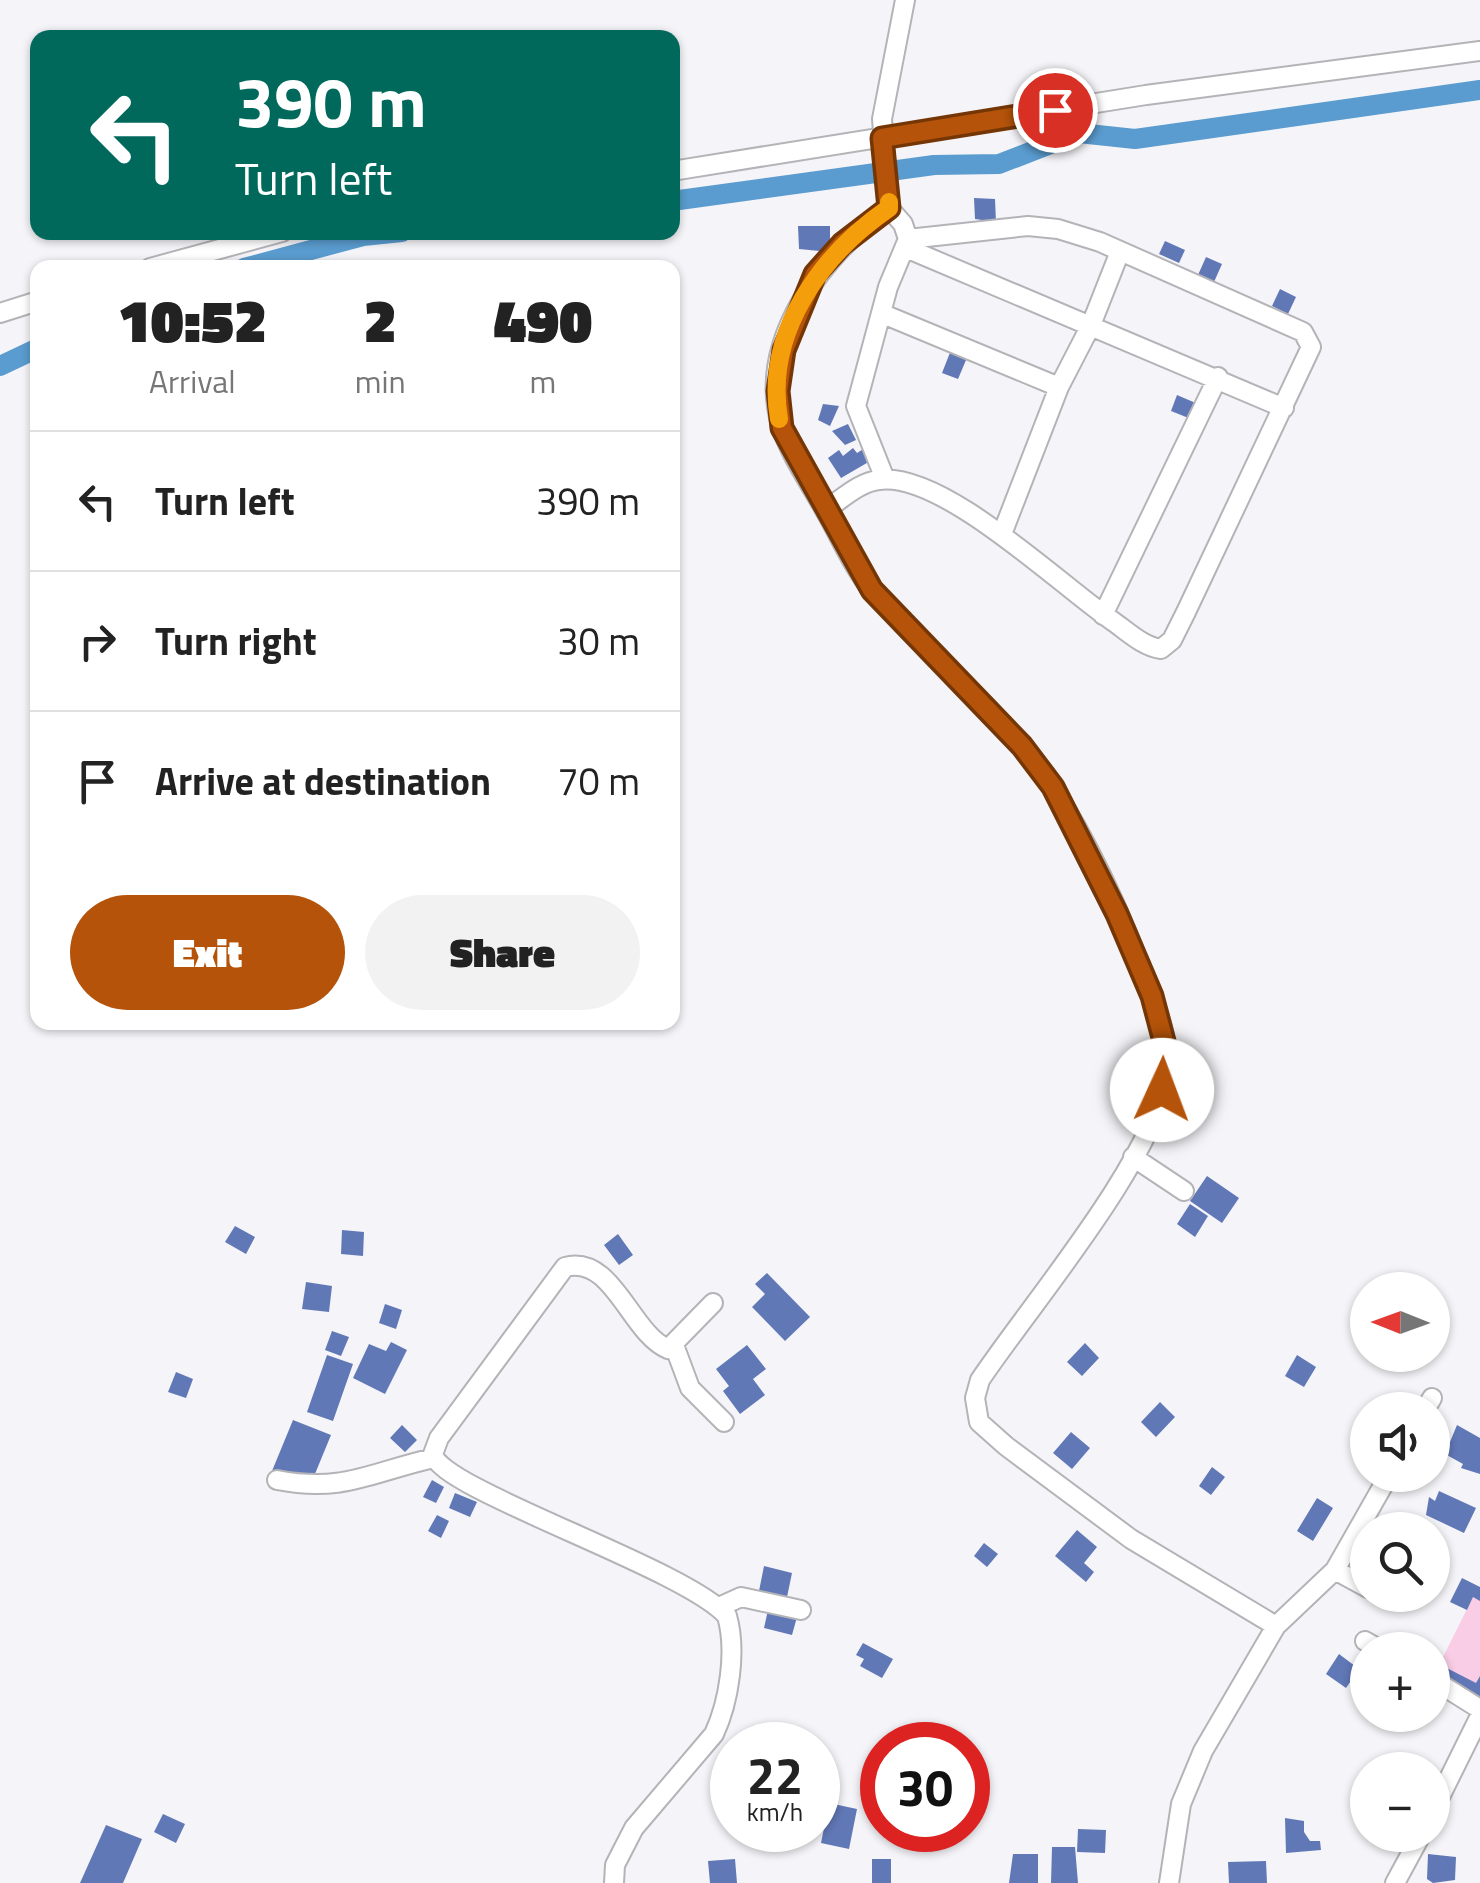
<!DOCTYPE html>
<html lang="en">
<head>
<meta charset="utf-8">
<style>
  body { margin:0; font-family:"Titillium Web",sans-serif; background:#f2f2f2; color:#222; height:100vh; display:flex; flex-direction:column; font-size:38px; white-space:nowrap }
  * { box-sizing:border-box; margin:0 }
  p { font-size:32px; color:#767676 }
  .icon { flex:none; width:55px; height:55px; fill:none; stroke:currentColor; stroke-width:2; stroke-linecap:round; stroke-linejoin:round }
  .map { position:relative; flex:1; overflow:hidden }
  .sheet { position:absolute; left:30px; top:260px; width:650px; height:770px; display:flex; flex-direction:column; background:#fff; border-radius:20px; box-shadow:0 2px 8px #0004 }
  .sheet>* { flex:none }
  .guide { position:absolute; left:30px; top:30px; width:650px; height:210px; border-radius:20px; box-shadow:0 2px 8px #0004; background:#00695c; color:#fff; overflow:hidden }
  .needle { width:65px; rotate:271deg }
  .fabs { position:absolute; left:1350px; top:1272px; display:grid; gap:20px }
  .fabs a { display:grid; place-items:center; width:100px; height:100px; border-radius:50%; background:#fff; box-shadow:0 2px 8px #0004; font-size:50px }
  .speed { position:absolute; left:710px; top:1722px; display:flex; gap:20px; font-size:50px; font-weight:700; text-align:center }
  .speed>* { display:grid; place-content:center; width:130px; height:130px; border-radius:50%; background:#fff; box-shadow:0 2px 8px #0004; line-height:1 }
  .speed small { font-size:25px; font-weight:400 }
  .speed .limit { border:15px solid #d22; background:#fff; color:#111 }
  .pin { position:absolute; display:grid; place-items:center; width:85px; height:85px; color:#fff; margin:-42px; border:5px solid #fff; border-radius:50%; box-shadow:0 2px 10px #0007 }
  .me { position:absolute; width:110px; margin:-55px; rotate:2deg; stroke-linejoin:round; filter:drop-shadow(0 0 8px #0008) }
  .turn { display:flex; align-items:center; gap:35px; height:210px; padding:0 40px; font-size:45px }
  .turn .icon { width:130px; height:130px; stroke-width:2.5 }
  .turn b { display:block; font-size:70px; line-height:85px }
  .eta { display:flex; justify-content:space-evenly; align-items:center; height:170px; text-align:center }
  .eta b { font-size:60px; font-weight:800; line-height:70px }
  .action { display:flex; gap:20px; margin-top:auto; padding:20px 40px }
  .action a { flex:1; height:115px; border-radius:60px; background:#b45309; color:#fff; font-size:40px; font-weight:800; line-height:115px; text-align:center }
  .action a+a { background:#f2f2f2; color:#222 }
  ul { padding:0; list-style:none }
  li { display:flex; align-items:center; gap:30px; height:140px; padding:0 40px; border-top:2px solid #e0e0e0 }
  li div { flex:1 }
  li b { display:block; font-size:38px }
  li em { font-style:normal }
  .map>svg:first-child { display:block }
  .green { fill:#f9cde5 }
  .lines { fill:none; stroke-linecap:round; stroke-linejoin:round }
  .canal { stroke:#5a9ccf; stroke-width:20 }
  .building { fill:#6178b7 }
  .minor-casing { stroke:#b4b4b8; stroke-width:22 }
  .minor { stroke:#fff; stroke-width:18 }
  .route-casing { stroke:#753606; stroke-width:25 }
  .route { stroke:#b45309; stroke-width:18 }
  .slow { stroke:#f59e0b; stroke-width:18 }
</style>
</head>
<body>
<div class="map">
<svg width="1480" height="1883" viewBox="0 0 1480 1883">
  <rect width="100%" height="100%" fill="#f5f4f8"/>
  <path class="green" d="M1473 1597 1480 1599V1699L1434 1675Z"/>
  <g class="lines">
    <path class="canal" d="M672 201 934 165 999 164 1079 133 1135 139 1480 90
      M244 268 363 236 402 232
      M0 366 38 348"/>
  </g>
  <path class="building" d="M974 198 995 199 996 222 975 219Z
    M798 226H830V252L799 249Z
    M1165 241 1185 250 1179 263 1159 254Z
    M1206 257 1222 264 1214 282 1198 275Z
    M1280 289 1296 297 1288 314 1272 306Z
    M953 345 969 353 958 379 942 373Z
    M1177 395 1198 404 1191 419 1171 411Z
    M823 404 839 406 830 426 818 420Z
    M848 424 856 440 845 445 832 431Z
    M853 448 857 453 865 448 872 460 841 478 828 458 839 450 843 456Z
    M1207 1176 1239 1198 1222 1223 1190 1201Z
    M1190 1204 1208 1216 1195 1237 1177 1224Z
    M235 1226 255 1237 246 1254 225 1242Z
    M342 1230 364 1232 363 1256 341 1254Z
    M618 1234 633 1255 619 1265 604 1245Z
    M767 1273 810 1317 785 1341 752 1307 765 1294 755 1284Z
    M306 1282 332 1286 329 1312 302 1309Z
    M385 1304 402 1310 396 1329 379 1323Z
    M332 1331 349 1337 341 1356 325 1350Z
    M391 1342 407 1350 385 1394 353 1378 369 1344 386 1351Z
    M1085 1343 1099 1358 1082 1376 1067 1362Z
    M747 1345 766 1369 753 1379 765 1395 740 1414 723 1391 729 1386 716 1369Z
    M327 1355 353 1364 333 1421 307 1412Z
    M1297 1355 1316 1367 1304 1387 1285 1376Z
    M176 1372 193 1379 186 1398 168 1392Z
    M1160 1402 1175 1417 1156 1437 1141 1422Z
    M293 1420 331 1435 310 1486 272 1471Z
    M402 1425 417 1440 405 1452 390 1438Z
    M1457 1425 1480 1438V1474L1461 1468 1463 1464 1445 1454Z
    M1071 1432 1090 1448 1072 1469 1053 1453Z
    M1212 1467 1225 1477 1211 1495 1199 1486Z
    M432 1480 444 1487 436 1503 423 1497Z
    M1439 1491 1476 1508 1464 1533 1426 1515 1429 1497 1435 1501Z
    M455 1493 477 1502 470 1517 449 1508Z
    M1317 1498 1333 1508 1313 1541 1297 1531Z
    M437 1515 449 1521 441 1538 428 1531Z
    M1077 1530 1097 1547 1084 1563 1094 1572 1086 1582 1055 1556Z
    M984 1543 998 1554 987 1567 974 1556Z
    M764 1566 792 1573 787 1597 759 1591Z
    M1462 1578 1480 1587V1601L1473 1597 1467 1610 1450 1602Z
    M768 1610 797 1617 792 1635 764 1628Z
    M863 1643 893 1659 882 1678 860 1666 864 1659 856 1655Z
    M1339 1654 1359 1669 1346 1688 1326 1674Z
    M1439 1664 1476 1683 1480 1676V1699L1434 1675Z
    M829 1803 857 1809 849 1849 821 1843Z
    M163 1814 185 1824 176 1843 154 1832Z
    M1285 1818 1304 1821V1832L1310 1841H1320L1321 1850 1286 1853Z
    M106 1825 142 1839 123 1883H80Z
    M1078 1829 1106 1830 1105 1853 1077 1852Z
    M1052 1847H1075L1078 1883H1051Z
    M1013 1854H1038V1883H1009Z
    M1428 1854 1456 1857 1455 1880 1433 1883 1427 1879Z
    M735 1859 737 1883H710L708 1861Z
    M872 1859H891V1883H872Z
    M1266 1861 1267 1883H1229L1228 1862Z"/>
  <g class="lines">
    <g class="minor-casing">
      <path id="minor" d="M905 0 882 119 889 208C825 252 756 340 781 425 790 456 811 484 826 512 841 538 853 567 872 590 919 646 978 692 1024 749 1071 806 1112 892 1138 961 1152 997 1172 1039 1166 1078 1152 1163 1031 1304 980 1380L975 1398 979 1422 1006 1446 1131 1539 1276 1626 1203 1751 1181 1804 1169 1883
        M672 171 1146 95 1480 51
        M906 248 1284 408
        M150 268 282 232
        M0 313 38 301
        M883 314 1059 387
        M885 479 856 406 888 287 908 239 903 224 889 208
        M825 510C841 500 859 482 879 480 943 471 1062 587 1114 622 1128 632 1144 647 1161 649L1172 640 1186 612 1311 347 1303 332 1100 242 1058 229 1028 226 908 239
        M1002 534 1059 387 1091 325 1119 254
        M1103 615 1218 377
        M1133 1157 1184 1191
        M674 1345 690 1388 724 1422
        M1425 1410 1432 1398
        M277 1480C344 1493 371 1472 434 1458
        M1335 1570 1389 1475
        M1383 1595H1384
        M719 1607 741 1597 801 1610
        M1276 1626 1335 1570 1368 1588
        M1365 1641 1381 1650
        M1432 1679 1480 1709
        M1432 1813 1480 1716
        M614 1883 615 1865 634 1828 714 1734C729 1702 737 1651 727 1616 685 1568 439 1489 433 1454L439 1438 565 1267C613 1254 630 1333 668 1349L713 1303
        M1395 1883 1421 1835"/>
    </g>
    <use href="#minor" class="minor"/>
  </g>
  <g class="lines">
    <g class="route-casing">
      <path id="route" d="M1055 110 882 138 889 208 842 244 815 274 784 350 778 391 782 428 872 590 1022 746 1053 787 1117 914 1152 996 1166 1049 1162 1090"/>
    </g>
    <use href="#route" class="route"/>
    <path class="slow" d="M779 419C764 332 822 254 889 208V202"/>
  </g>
</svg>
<div class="fabs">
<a><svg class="needle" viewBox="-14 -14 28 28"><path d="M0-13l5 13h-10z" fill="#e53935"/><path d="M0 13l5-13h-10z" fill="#767676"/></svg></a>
<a><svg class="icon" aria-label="sound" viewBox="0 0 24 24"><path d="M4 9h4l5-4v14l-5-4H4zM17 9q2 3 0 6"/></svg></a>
<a><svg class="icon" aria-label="search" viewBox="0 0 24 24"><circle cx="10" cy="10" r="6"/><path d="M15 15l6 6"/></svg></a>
<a>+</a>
<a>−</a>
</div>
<div class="speed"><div>22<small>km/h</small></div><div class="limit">30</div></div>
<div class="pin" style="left:1055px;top:110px;background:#d93025"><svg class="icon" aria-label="arrive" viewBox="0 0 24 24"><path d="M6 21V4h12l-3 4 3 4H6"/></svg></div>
<svg class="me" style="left:1162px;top:1090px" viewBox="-20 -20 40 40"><circle r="19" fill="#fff"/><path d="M0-13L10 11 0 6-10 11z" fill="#b45309"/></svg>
<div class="guide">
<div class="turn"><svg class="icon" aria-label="left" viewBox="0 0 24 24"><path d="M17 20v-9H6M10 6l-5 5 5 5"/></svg><div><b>390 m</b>Turn left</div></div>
</div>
<section class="sheet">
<div class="eta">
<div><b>10:52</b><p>Arrival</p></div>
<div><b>2</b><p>min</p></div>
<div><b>490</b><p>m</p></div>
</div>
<ul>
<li><svg class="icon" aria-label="left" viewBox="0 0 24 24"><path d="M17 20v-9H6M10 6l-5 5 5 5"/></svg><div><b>Turn left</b></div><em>390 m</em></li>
<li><svg class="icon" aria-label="right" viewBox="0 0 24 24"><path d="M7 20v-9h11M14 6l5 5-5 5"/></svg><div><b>Turn right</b></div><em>30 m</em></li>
<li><svg class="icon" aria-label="arrive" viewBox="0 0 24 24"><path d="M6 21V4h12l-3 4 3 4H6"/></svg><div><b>Arrive at destination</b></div><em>70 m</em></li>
</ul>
<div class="action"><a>Exit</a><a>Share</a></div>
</section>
</div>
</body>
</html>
